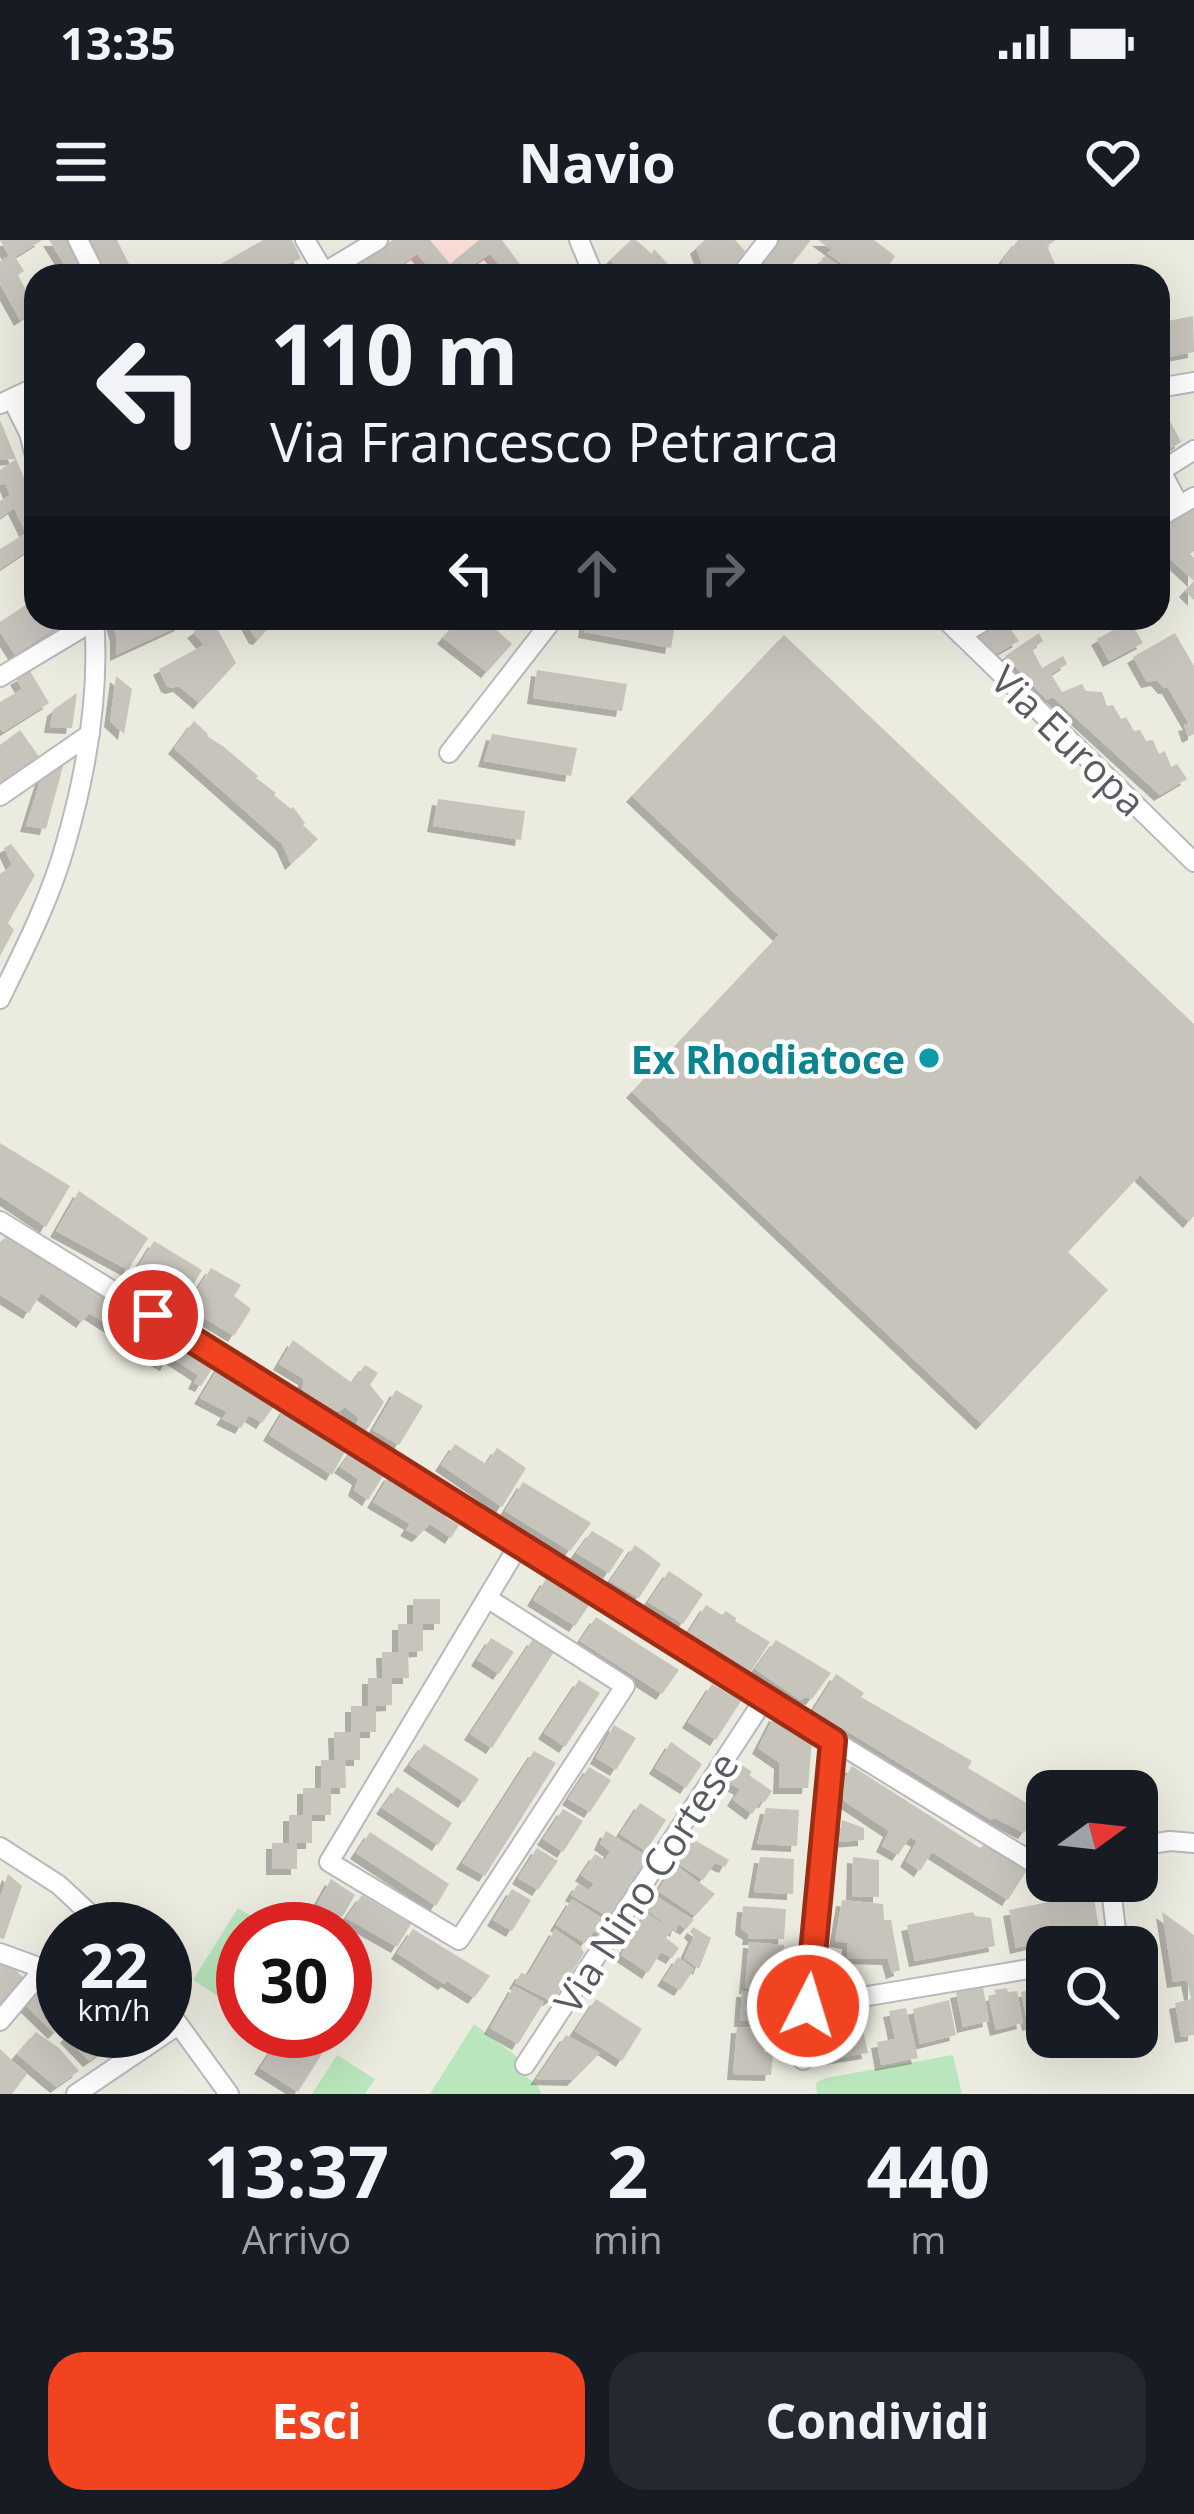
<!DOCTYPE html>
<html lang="it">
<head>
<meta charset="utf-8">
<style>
  body { margin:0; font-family:"Open Sans",sans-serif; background:#242831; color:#f1f3f6; height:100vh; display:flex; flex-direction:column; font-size:45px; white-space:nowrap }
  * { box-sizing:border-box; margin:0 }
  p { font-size:39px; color:#9ea1a6 }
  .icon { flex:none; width:66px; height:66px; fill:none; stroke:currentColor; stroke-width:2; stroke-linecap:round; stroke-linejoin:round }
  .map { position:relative; height:1854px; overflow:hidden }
  .drawer { display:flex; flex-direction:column; background:#171b24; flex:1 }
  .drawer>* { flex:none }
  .banner { position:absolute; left:24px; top:24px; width:1146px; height:366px; border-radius:36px; box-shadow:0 12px 48px #0002; background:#171b24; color:#f1f3f6; overflow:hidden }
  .needle { width:78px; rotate:75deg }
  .tools { position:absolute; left:1026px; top:1530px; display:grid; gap:24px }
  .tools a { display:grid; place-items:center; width:132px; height:132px; border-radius:24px; background:#171b24; box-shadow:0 12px 48px #0002; font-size:60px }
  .speed { position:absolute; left:36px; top:1662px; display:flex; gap:24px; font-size:60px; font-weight:700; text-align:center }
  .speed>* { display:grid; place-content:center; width:156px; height:156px; border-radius:50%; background:#171b24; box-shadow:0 12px 48px #0002; line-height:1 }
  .speed small { font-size:30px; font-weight:400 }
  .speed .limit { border:18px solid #d22; background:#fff; color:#111 }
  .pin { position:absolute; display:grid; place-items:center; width:102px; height:102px; color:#fff; margin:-51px; border:6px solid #fff; border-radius:50%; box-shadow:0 3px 12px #0007 }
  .me { position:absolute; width:132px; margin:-66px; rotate:5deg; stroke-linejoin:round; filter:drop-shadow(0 0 9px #0008) }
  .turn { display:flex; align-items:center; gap:42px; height:252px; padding:0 48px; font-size:54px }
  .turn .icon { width:156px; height:156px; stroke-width:2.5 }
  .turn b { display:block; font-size:84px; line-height:102px }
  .lanes { display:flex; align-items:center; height:114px; padding:0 48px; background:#0003; justify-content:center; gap:60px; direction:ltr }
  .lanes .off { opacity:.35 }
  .eta { display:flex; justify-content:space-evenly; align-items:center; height:204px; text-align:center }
  .eta b { font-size:72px; font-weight:700; line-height:84px }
  .cta { display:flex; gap:24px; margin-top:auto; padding:24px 48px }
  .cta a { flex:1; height:138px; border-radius:36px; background:#f14320; color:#fff; font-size:48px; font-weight:700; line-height:138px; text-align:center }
  .cta a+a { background:#242831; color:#f1f3f6 }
  .status { display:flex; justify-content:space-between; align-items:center; height:84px; padding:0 60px; background:#171b24; direction:ltr }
  .status svg { height:33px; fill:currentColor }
  header { display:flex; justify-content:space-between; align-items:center; height:156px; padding:0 48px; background:#171b24; font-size:54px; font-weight:700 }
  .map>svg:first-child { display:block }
  .medical { fill:#fcdfd8 }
  .green { fill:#b9e6bd }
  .building { fill:#c7c4bc; filter:url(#shadow) }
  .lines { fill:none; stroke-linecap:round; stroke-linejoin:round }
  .minor-casing { stroke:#b7b9bf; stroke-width:22 }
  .minor { stroke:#fff; stroke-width:18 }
  .route-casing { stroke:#9d2c15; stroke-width:30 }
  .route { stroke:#f14320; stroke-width:21 }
  .culture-dot { fill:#0f9aa8; stroke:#fff; stroke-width:4.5 }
  .labels { text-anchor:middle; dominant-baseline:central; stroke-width:9; stroke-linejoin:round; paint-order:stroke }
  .street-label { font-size:39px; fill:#585b61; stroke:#fff }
  .culture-label { font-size:39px; font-weight:bold; fill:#0d838f; stroke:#fff; text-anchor:end }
</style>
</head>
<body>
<div class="status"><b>13:35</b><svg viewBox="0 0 49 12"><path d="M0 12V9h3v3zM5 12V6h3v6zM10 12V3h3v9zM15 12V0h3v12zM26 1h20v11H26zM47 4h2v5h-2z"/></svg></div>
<header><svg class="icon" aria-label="menu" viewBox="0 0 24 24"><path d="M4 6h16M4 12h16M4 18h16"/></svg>Navio<svg class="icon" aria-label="heart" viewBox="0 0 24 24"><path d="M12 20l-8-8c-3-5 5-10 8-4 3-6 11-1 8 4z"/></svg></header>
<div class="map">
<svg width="1194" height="1854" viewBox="0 0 1194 1854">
  <defs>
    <filter id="shadow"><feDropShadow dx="-6" dy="6" stdDeviation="0" flood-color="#0004"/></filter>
  </defs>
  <rect width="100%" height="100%" fill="#ecebdf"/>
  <path class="medical" d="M393 0H502L527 34 536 29 541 36H370L361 19Z"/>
  <path class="green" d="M238 1668 271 1688 243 1689V1734L226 1761 193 1740Z
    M474 1784 520 1819 515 1828 538 1846 541 1854H430Z
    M337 1815 375 1839 365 1854H312Z
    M953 1815 962 1854H817L816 1843 826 1838Z"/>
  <path class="building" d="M0 0H42L15 17 24 31 18 35 36 69 20 80 0 44V21L9 16Z
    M49 0H72L90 36H60L69 32Z
    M86 0H117L133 32 138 29 141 36H103Z
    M263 0H292L301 19 276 27 263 36H200Z
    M393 0H430L450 24 479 0H502L527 34 536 29 541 36H508L490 14 467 29 474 36H436L417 14 387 36H333Z
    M631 0H636L652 14 654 9 676 33 669 36H626L610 20Z
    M705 0H735L745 11 729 36H685L703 26 696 8Z
    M777 0H811L783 36H757L767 24 762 21Z
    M818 0H874L895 16 882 36H860L827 13 832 10Z
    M1018 0H1056L1047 6 1059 33 1046 36H1005L1002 21Z
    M825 16 854 36H810Z
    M1193 76 1194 112 1168 117 1170 129 1158 131V83Z
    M1167 175 1181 202 1158 216V180Z
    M0 180 36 267V322L30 309 0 329V309L26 293 14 268 0 278V261L10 255 5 243 0 245V230L16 219 0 220Z
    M1194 264V311L1190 314 1194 318V360L1185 351 1194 341 1169 318 1158 320V284Z
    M36 358V378H71L15 415 0 392V382Z
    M111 378H135L128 381 131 386 152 378H178L181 385 116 415V396Z
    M244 378H277L259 399 255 398Z
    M460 378H472L485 388 490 384 512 404 487 432 443 398Z
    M586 378H669L676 379 671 408 584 392Z
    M999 378H1026L1011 390 1019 401 994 415 973 395Z
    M212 379 236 423 199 463 179 446 171 448 167 446 159 429 204 405 193 392Z
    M1130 381 1143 403 1109 421 1097 399Z
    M1039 393 1043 401 1032 409 1042 428 1063 416 1067 424 1051 434 1062 452 1082 444 1086 451 1102 452 1107 466 1113 465 1121 479 1126 477 1134 491 1140 490 1146 501 1153 500 1159 514 1165 511 1171 527 1177 524 1187 539 1160 555 1053 457 1047 460 1005 416Z
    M1175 393 1194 426V494L1188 497 1184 485 1189 484 1168 448H1164L1157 440 1147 442 1133 417Z
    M784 395 1194 784V976L1189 982 1140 935 1068 1012 1108 1050 982 1184 632 852 779 695 632 556Z
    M537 430 627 444 622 471 533 458Z
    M30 431 49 463 3 492 0 488V462L22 449 16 439Z
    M116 436 132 449 124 494 110 481Z
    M77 453 72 488 50 487 53 470Z
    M194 481 208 494 207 496 224 507 258 536 256 538 276 553 274 555 291 569 293 567 305 583 303 585 318 599 291 624 282 604 174 508Z
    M20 490 40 518 0 546V505Z
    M492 494 577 508 571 536 484 521Z
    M65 519 46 589 26 586 42 535Z
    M438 559 525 571 521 600 433 586Z
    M11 604 35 635 8 683 14 690 0 716V634L12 625 4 608Z
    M0 903 70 946 46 987 0 956Z
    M79 951 148 998 128 1030 56 991Z
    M9 993 143 1075 130 1099 89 1073 82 1082 41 1053 29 1073 0 1055V1004Z
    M154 1001 202 1030 182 1063 134 1033Z
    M211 1028 241 1045 234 1056 251 1069 234 1096 186 1067Z
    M149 1078 217 1121 201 1146 194 1143 198 1135 170 1117 166 1125 131 1106Z
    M293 1100 352 1143 365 1125 378 1133 370 1145 384 1162 366 1191 356 1185 359 1178 345 1167 338 1172 302 1152 304 1139 279 1124Z
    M220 1125 277 1162 262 1183 249 1175 241 1188 222 1179 227 1172 200 1158Z
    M396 1150 423 1166 399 1205 373 1190Z
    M286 1167 348 1206 332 1235 269 1195Z
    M455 1204 486 1224 497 1208 526 1228 502 1267 441 1225Z
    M354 1208 387 1230 368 1260 354 1250 358 1239 340 1227Z
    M390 1234 449 1270 445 1277 459 1285 451 1298 430 1284 418 1296 406 1290 410 1284 373 1262Z
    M523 1242 591 1283 570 1311 505 1271Z
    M592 1291 624 1310 609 1333 576 1313Z
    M635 1305 661 1324 639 1358 610 1341Z
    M669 1331 703 1354 683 1384 648 1362Z
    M546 1339 589 1365 575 1386 533 1360Z
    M413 1359H440V1384H423V1411L408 1412 409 1438H392V1465L376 1466V1492H360V1520H345L346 1548H331V1575H312V1603H297V1629H272V1603H289V1575H303V1548H321V1520H335L334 1492H351V1466H368V1438H383L382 1412H398V1384H413Z
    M706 1365 722 1375 726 1371 736 1378 735 1381 770 1402 750 1433 688 1393Z
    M596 1377 679 1430 662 1454 580 1401Z
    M491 1398 514 1412 499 1434 477 1420Z
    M533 1399 554 1412 492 1508 470 1494Z
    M776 1400 831 1433 812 1459 805 1457 800 1460 755 1429Z
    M836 1434 864 1453 861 1457 972 1521 968 1528 1040 1571 1024 1593 995 1578 991 1580 813 1470Z
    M579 1440 600 1453 565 1507 544 1493Z
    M712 1444 741 1461 716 1500 688 1482Z
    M775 1475 812 1501 808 1548H779L780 1523 758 1508Z
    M614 1485 636 1498 616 1530 596 1518Z
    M671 1502 702 1524 686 1548 655 1528Z
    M424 1504 479 1539 464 1562 409 1525Z
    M534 1511 556 1523 485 1636 462 1623Z
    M742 1525 752 1532 749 1535 772 1551 765 1562 761 1561 752 1574 733 1560 740 1549 729 1543Z
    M852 1526 980 1608 985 1604 1027 1630 1008 1660 932 1612 920 1631 906 1621 917 1601 910 1597 898 1615 882 1606 889 1591 844 1561 843 1542Z
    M589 1527 611 1540 590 1572 568 1559Z
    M397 1547 452 1583 438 1605 382 1568Z
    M640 1563 666 1580 646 1611 620 1594Z
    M766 1568 799 1570 797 1606 757 1604Z
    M563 1569 583 1581 563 1612 543 1599Z
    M842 1580 864 1588V1600L839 1602Z
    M606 1591 648 1617 611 1678 571 1655 578 1644 589 1650 594 1644 581 1635 595 1614 605 1620 610 1611 600 1604Z
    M370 1592 449 1644 436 1666 356 1613Z
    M691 1598 729 1620 725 1627 715 1623 703 1640 677 1623Z
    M537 1608 558 1621 538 1650 518 1638Z
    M760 1617 794 1619 793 1654 754 1652Z
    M853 1617 879 1620V1657L852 1656Z
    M674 1624 715 1654 695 1676 658 1651Z
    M8 1634 22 1646 4 1699 0 1698V1658Z
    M331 1639 355 1655 342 1677 317 1664Z
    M512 1649 531 1660 512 1691 493 1680Z
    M1093 1653 1099 1688 1016 1708 1009 1670Z
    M362 1655 411 1684 397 1707 346 1678Z
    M659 1658 694 1680 686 1689 678 1684 676 1691 648 1671Z
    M572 1659 608 1682 600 1695 594 1691 585 1703 556 1685Z
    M842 1660 883 1664 884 1680H891L900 1730 892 1733 888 1719 847 1718 848 1703 835 1701Z
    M743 1666 786 1669 784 1699H748L749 1694 741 1689Z
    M973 1672 975 1676 991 1678 995 1706 915 1721 907 1685Z
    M1162 1672 1194 1695V1795L1181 1797 1175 1763 1191 1759 1187 1740 1173 1742Z
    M646 1673 672 1689 666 1698 679 1708 672 1718 661 1712 648 1733 621 1715Z
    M693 1687 711 1698 699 1729 684 1718 694 1696 690 1692Z
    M413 1689 490 1736 474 1758 447 1741 444 1744 397 1713Z
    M555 1689 581 1707 584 1713 558 1754 549 1760 515 1743 521 1733 528 1735Z
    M749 1702 784 1705 782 1749 745 1748Z
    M678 1717 694 1729 680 1750 663 1740Z
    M0 1724 12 1727 25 1739 0 1770Z
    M41 1740 63 1758V1784L54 1793 23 1763Z
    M514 1746 544 1762 518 1804 490 1788Z
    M1047 1746V1781L1028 1785 1021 1752Z
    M983 1747 989 1781 963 1787 956 1752Z
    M1007 1748 1008 1752 1017 1751 1023 1783 996 1790 988 1756 996 1754 994 1750Z
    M742 1751 780 1753 777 1781H740Z
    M596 1759 642 1789 622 1821 575 1791Z
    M949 1760 956 1795 920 1804 913 1769Z
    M906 1768 918 1818 881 1825 877 1802 895 1799 889 1771Z
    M860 1777 868 1813 825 1820 826 1782Z
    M737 1787 768 1788 764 1812 773 1813 771 1835 733 1834Z
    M71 1791H132L89 1821 66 1797Z
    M284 1791H308L328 1804 298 1852 260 1828Z
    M36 1792 59 1808 79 1831 56 1847 17 1814Z
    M566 1795 600 1813 573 1840 536 1839Z
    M0 1809 27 1834 12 1854H0Z"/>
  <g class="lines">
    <g class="minor-casing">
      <path id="minor" d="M78 0 96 36
        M305 0 324 32
        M579 0 594 36
        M318 36 378 0
        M740 36 768 0
        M1158 148 1194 142
        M12 159 29 193 36 220
        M0 164 36 147
        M1161 231 1194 210
        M1158 232 1161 231 1179 265
        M1158 278 1194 257
        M944 378 1194 622
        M961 395 989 378
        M0 437 95 380
        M449 513 554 378
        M0 556 90 494
        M0 759C24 710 50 659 65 606 86 534 100 453 94 378
        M0 981C344 1193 684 1411 1029 1620L1047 1618
        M487 1358 625 1446 459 1700 329 1622 520 1303
        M1137 1606 1170 1601 1194 1603
        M0 1607 59 1645 106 1689
        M1110 1641 1118 1707
        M0 1713 63 1736
        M165 1766 229 1854
        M808 1766 1047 1726
        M0 1781 43 1730
        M803 1820 833 1501
        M525 1825 765 1458
        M76 1854 178 1785"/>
    </g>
    <use href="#minor" class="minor"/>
  </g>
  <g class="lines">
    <g class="route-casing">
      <path id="route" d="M153 1075 833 1501 808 1766"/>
    </g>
    <use href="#route" class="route"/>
  </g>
  <circle class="culture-dot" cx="929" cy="818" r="12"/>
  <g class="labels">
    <g class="street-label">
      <text transform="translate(1069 500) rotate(44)">Via Europa</text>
      <text transform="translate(645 1642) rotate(-57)">Via Nino Cortese</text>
    </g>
    <g class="culture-label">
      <text x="905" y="818">Ex Rhodiatoce</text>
    </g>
  </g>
</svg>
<div class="tools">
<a><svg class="needle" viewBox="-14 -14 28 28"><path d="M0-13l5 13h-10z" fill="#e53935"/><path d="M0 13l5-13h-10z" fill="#9ea1a6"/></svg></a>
<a><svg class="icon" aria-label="search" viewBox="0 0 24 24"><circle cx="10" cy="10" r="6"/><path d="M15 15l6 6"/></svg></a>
</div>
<div class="speed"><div>22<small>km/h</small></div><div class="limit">30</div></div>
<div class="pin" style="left:153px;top:1075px;background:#d93025"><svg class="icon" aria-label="arrive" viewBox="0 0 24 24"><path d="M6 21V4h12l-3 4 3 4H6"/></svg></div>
<svg class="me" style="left:808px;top:1766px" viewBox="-20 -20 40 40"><circle r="17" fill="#f14320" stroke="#fff" stroke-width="3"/><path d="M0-11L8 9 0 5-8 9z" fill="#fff"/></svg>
<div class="banner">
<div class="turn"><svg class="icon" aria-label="left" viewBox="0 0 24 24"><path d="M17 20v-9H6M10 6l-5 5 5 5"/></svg><div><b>110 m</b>Via Francesco Petrarca</div></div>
<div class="lanes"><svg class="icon" aria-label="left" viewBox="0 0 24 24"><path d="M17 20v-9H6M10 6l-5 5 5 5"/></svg><svg class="icon off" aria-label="ahead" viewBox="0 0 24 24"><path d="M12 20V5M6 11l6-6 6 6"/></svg><svg class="icon off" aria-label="right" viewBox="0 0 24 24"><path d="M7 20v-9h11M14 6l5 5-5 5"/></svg></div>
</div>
</div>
<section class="drawer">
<div class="eta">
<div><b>13:37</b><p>Arrivo</p></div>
<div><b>2</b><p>min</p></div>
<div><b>440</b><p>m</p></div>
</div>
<div class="cta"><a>Esci</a><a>Condividi</a></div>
</section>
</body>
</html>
